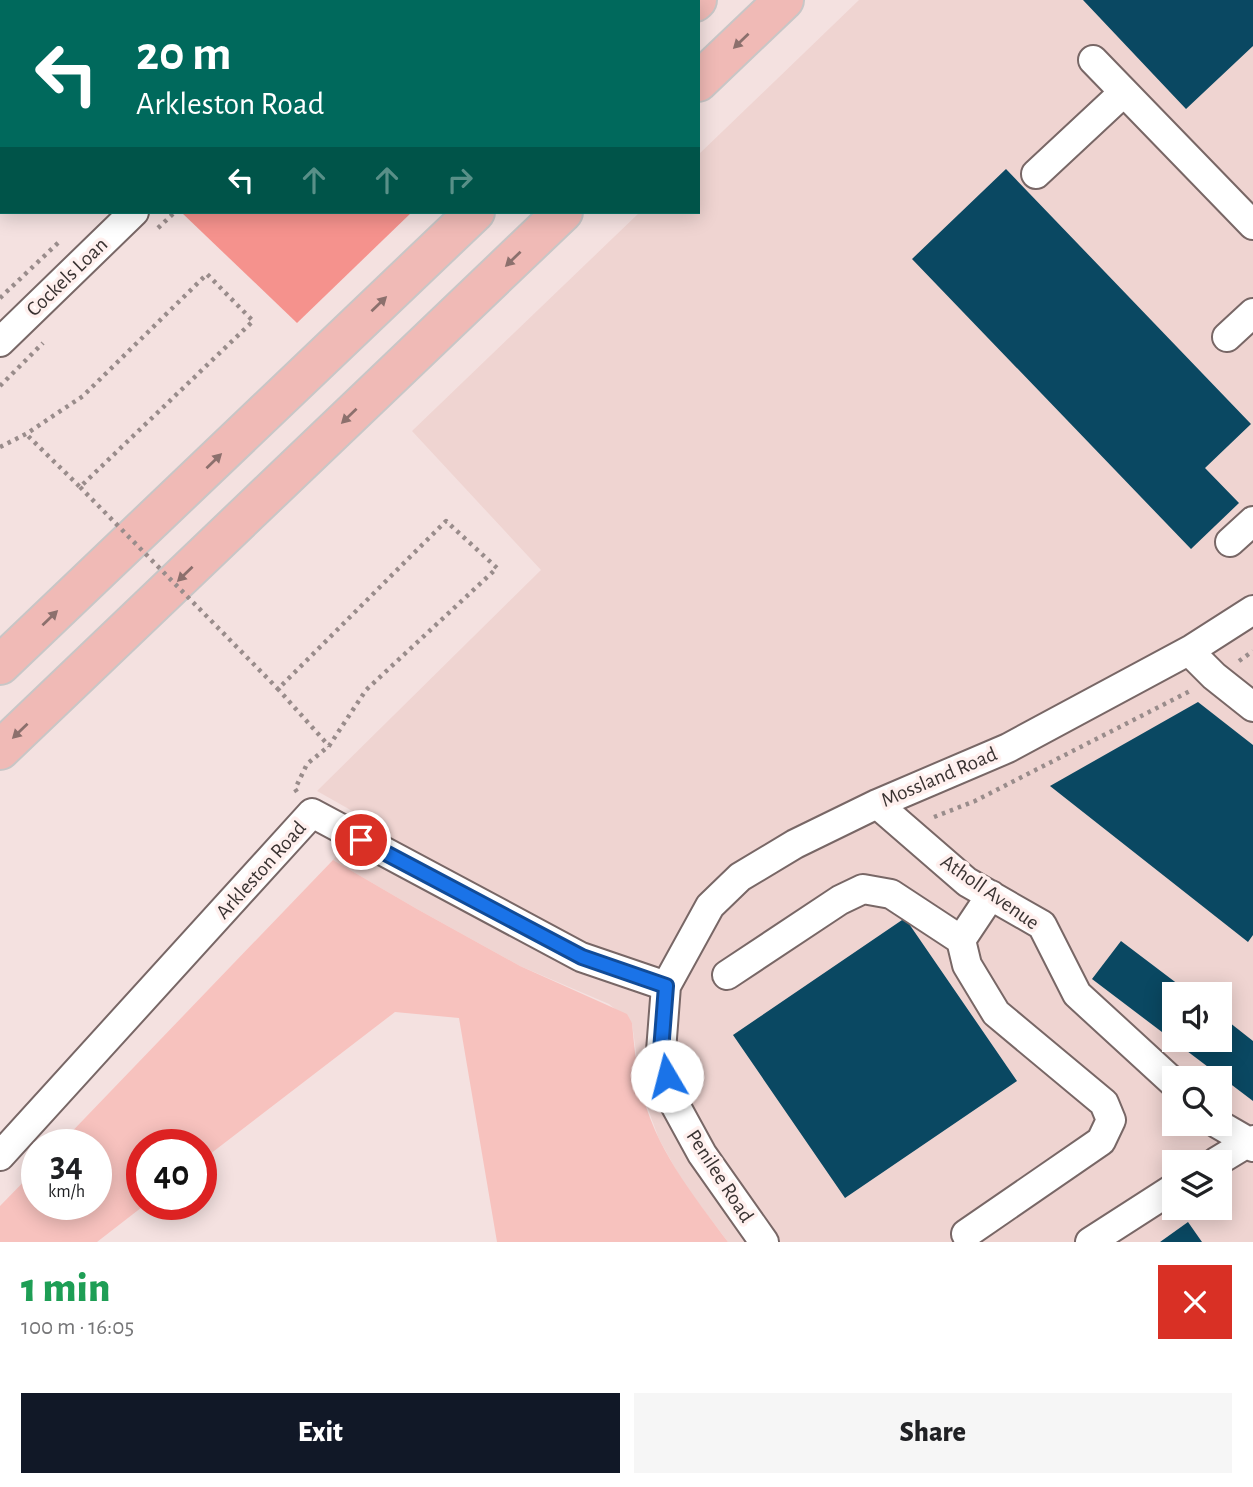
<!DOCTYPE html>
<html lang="en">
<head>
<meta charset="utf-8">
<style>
  body { margin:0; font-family:"Alegreya Sans",sans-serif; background:#f6f6f6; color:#202124; height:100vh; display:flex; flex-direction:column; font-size:26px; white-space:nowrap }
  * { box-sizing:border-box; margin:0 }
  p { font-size:23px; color:#757577 }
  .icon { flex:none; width:38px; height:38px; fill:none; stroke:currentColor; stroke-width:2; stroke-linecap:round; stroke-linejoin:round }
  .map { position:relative; height:1242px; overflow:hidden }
  .side { display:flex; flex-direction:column; background:#fff; flex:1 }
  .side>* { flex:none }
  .banner { position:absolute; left:0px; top:0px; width:700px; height:214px; box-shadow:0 4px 18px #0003; background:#00695c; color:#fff; overflow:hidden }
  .tools { position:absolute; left:1162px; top:982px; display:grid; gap:14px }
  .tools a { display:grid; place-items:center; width:70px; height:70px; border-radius:0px; background:#fff; box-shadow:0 4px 18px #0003; font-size:35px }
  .speed { position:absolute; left:21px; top:1129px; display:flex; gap:14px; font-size:35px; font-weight:700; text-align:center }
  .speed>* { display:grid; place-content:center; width:91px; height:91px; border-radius:50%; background:#fff; box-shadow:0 4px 18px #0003; line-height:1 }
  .speed small { font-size:18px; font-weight:400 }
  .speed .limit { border:10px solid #d22; background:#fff; color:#111 }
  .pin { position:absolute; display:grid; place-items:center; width:60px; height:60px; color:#fff; margin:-30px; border:4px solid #fff; border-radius:50%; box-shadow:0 2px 7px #0007 }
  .me { position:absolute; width:77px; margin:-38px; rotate:352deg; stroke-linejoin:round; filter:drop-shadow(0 0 5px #0008) }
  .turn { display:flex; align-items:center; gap:24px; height:147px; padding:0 21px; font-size:32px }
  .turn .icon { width:91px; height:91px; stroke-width:2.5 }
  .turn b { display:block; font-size:49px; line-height:60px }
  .lanes { display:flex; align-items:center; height:66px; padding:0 21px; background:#0003; justify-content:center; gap:35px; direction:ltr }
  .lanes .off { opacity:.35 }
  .round { display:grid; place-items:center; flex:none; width:74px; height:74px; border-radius:0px; background:#f6f6f6 }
  .head { display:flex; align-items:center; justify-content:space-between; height:119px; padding:0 21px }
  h1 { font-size:42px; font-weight:800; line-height:52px; color:#1e9e55 }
  .cta { display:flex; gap:14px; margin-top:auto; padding:14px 21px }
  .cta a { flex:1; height:80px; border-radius:0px; background:#111827; color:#fff; font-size:28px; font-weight:800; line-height:80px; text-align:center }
  .cta a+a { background:#f6f6f6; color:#202124 }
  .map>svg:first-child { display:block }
  .built { fill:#efd4d1; fill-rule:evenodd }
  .green { fill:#f7c2be }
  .forest { fill:#f5928d }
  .building { fill:#0a4862 }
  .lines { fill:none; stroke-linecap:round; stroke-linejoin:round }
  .minor-casing { stroke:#786766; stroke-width:32 }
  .highway-casing { stroke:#c8c6c6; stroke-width:42 }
  .path { stroke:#998c8b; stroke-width:4.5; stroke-dasharray:3.5 5; stroke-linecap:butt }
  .minor { stroke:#fff; stroke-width:28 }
  .highway { stroke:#f0bab6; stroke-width:38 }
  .path-bridge { stroke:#998c8b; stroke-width:4.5; stroke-dasharray:3.5 5; stroke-linecap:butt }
  .oneway { fill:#8c706d }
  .route-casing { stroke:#114b97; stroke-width:18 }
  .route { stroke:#1a73e8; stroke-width:12 }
  .labels { text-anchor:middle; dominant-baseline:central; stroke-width:7; stroke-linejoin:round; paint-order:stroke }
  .street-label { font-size:21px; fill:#3a3332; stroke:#fff0ee }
</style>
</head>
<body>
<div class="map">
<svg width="1253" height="1242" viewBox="0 0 1253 1242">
  <rect width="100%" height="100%" fill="#f4e1e0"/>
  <path class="built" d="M859 0H1253V1242H728L684 1184 659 1139 641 1090 632 1023 609 1004 520 966 417 909 333 860 363 817 317 791 541 570 412 431 640 212H698V155ZM1174 994H1220V1040H1174ZM1174 1078H1220V1124H1174ZM1174 1162H1220V1208H1174Z"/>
  <path class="green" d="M333 860 417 909 520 966 627 1014 632 1023C634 1044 636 1066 641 1087 653 1146 693 1195 728 1242H497L459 1018 395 1012 201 1161V1144H142V1204H146L97 1242H0V1206L37 1168V1204H96V1144H60Z"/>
  <path class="forest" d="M181 212H412L297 323Z"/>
  <path class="building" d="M1083 0H1253V46L1186 109Z
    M1006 169 1251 424 1205 468 1239 503 1191 549 912 259Z
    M1198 702 1253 745V935L1248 942 1050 786Z
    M905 918 1017 1081 845 1198 733 1035Z
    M1121 941 1191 994H1174V1040H1220V1015L1253 1041V1101L1092 979Z
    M1188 1222 1202 1242H1160Z"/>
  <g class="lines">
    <g class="minor-casing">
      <path id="minor" d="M236 2 238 0
        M353 2 355 0
        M0 8H2
        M1093 60 1253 225
        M1036 174 1124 92
        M1227 337 1253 313
        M0 342 134 212
        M1230 542 1253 521
        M1189 651 1214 676 1253 707
        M877 804 967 882 1042 925 1077 994 1174 1083
        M961 940 991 895
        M727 975 840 900 863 889 891 894 961 940 967 965 996 1013 1104 1103 1111 1120 1101 1141 966 1234
        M1218 1124 1249 1142 1253 1140
        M0 1156 312 813 581 957 666 986
        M1216 1162 1249 1142 1253 1147
        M764 1242 702 1154 673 1101 661 1051 666 986 710 906 740 877 795 844 877 804 1008 748 1192 649 1253 610
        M1090 1242 1174 1188"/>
    </g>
    <g class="highway-casing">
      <path id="highway" d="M695 2 697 0
        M698 82 784 0
        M0 665 475 212
        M0 750 563 212"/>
    </g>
    <path class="path" d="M309 2 311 0
      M391 2 393 0
      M158 228 175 212
      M0 298 60 241
      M0 386 43 343
      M0 447 26 434 83 396 207 274 253 321 80 487 26 434
      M1239 661 1253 651
      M297 792 295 789 307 764 329 746 366 690 497 568 446 521 278 689 329 746
      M934 817 975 801 1190 691"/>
    <use href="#minor" class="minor"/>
    <use href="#highway" class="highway"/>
    <path class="path-bridge" d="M80 487 278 689"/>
  </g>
  <defs><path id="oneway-solid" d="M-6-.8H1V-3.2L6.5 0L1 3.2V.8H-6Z" transform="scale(1.75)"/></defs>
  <g class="oneway">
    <use href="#oneway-solid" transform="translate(741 41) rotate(136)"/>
    <use href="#oneway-solid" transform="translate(513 259) rotate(136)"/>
    <use href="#oneway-solid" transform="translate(379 304) rotate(-44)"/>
    <use href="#oneway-solid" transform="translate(349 416) rotate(136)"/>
    <use href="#oneway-solid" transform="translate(214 461) rotate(-44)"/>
    <use href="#oneway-solid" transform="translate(185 574) rotate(136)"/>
    <use href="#oneway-solid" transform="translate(50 618) rotate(-44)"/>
    <use href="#oneway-solid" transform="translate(20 731) rotate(136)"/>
  </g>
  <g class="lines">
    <g class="route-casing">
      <path id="route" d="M361 840 582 957 666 986 661 1051 667 1076"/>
    </g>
    <use href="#route" class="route"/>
  </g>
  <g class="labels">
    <g class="street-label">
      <text transform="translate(67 277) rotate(-44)">Cockels Loan</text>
      <text transform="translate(939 777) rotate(-23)">Mossland Road</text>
      <text transform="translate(261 870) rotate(-48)">Arkleston Road</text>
      <text transform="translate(990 892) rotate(35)">Atholl Avenue</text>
      <text transform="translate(720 1176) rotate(57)">Penilee Road</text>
    </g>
  </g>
</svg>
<div class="tools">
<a><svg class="icon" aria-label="sound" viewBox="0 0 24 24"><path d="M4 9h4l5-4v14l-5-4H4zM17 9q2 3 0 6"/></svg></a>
<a><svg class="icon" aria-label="search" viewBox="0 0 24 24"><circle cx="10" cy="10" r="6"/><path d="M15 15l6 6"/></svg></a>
<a><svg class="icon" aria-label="layers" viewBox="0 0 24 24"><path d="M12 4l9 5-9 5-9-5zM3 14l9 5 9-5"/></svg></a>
</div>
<div class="speed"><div>34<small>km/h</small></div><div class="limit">40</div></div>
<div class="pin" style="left:361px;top:840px;background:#d93025"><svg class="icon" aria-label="arrive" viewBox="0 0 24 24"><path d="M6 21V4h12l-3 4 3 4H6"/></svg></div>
<svg class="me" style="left:667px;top:1076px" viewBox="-20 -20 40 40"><circle r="19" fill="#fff"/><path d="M0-13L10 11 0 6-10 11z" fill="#1a73e8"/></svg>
<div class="banner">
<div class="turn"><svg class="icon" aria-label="left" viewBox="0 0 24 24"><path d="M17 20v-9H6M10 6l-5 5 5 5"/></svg><div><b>20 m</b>Arkleston Road</div></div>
<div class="lanes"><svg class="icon" aria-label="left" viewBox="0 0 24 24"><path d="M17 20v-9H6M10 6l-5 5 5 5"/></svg><svg class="icon off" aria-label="ahead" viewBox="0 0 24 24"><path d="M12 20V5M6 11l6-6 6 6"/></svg><svg class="icon off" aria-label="ahead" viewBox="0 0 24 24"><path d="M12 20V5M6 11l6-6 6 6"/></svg><svg class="icon off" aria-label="right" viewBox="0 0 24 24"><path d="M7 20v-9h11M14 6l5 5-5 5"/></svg></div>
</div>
</div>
<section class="side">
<div class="head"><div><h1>1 min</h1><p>100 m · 16:05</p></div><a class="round" style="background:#d93025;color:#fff"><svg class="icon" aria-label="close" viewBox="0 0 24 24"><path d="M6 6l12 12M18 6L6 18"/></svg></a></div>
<div class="cta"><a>Exit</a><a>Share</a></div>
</section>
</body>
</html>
